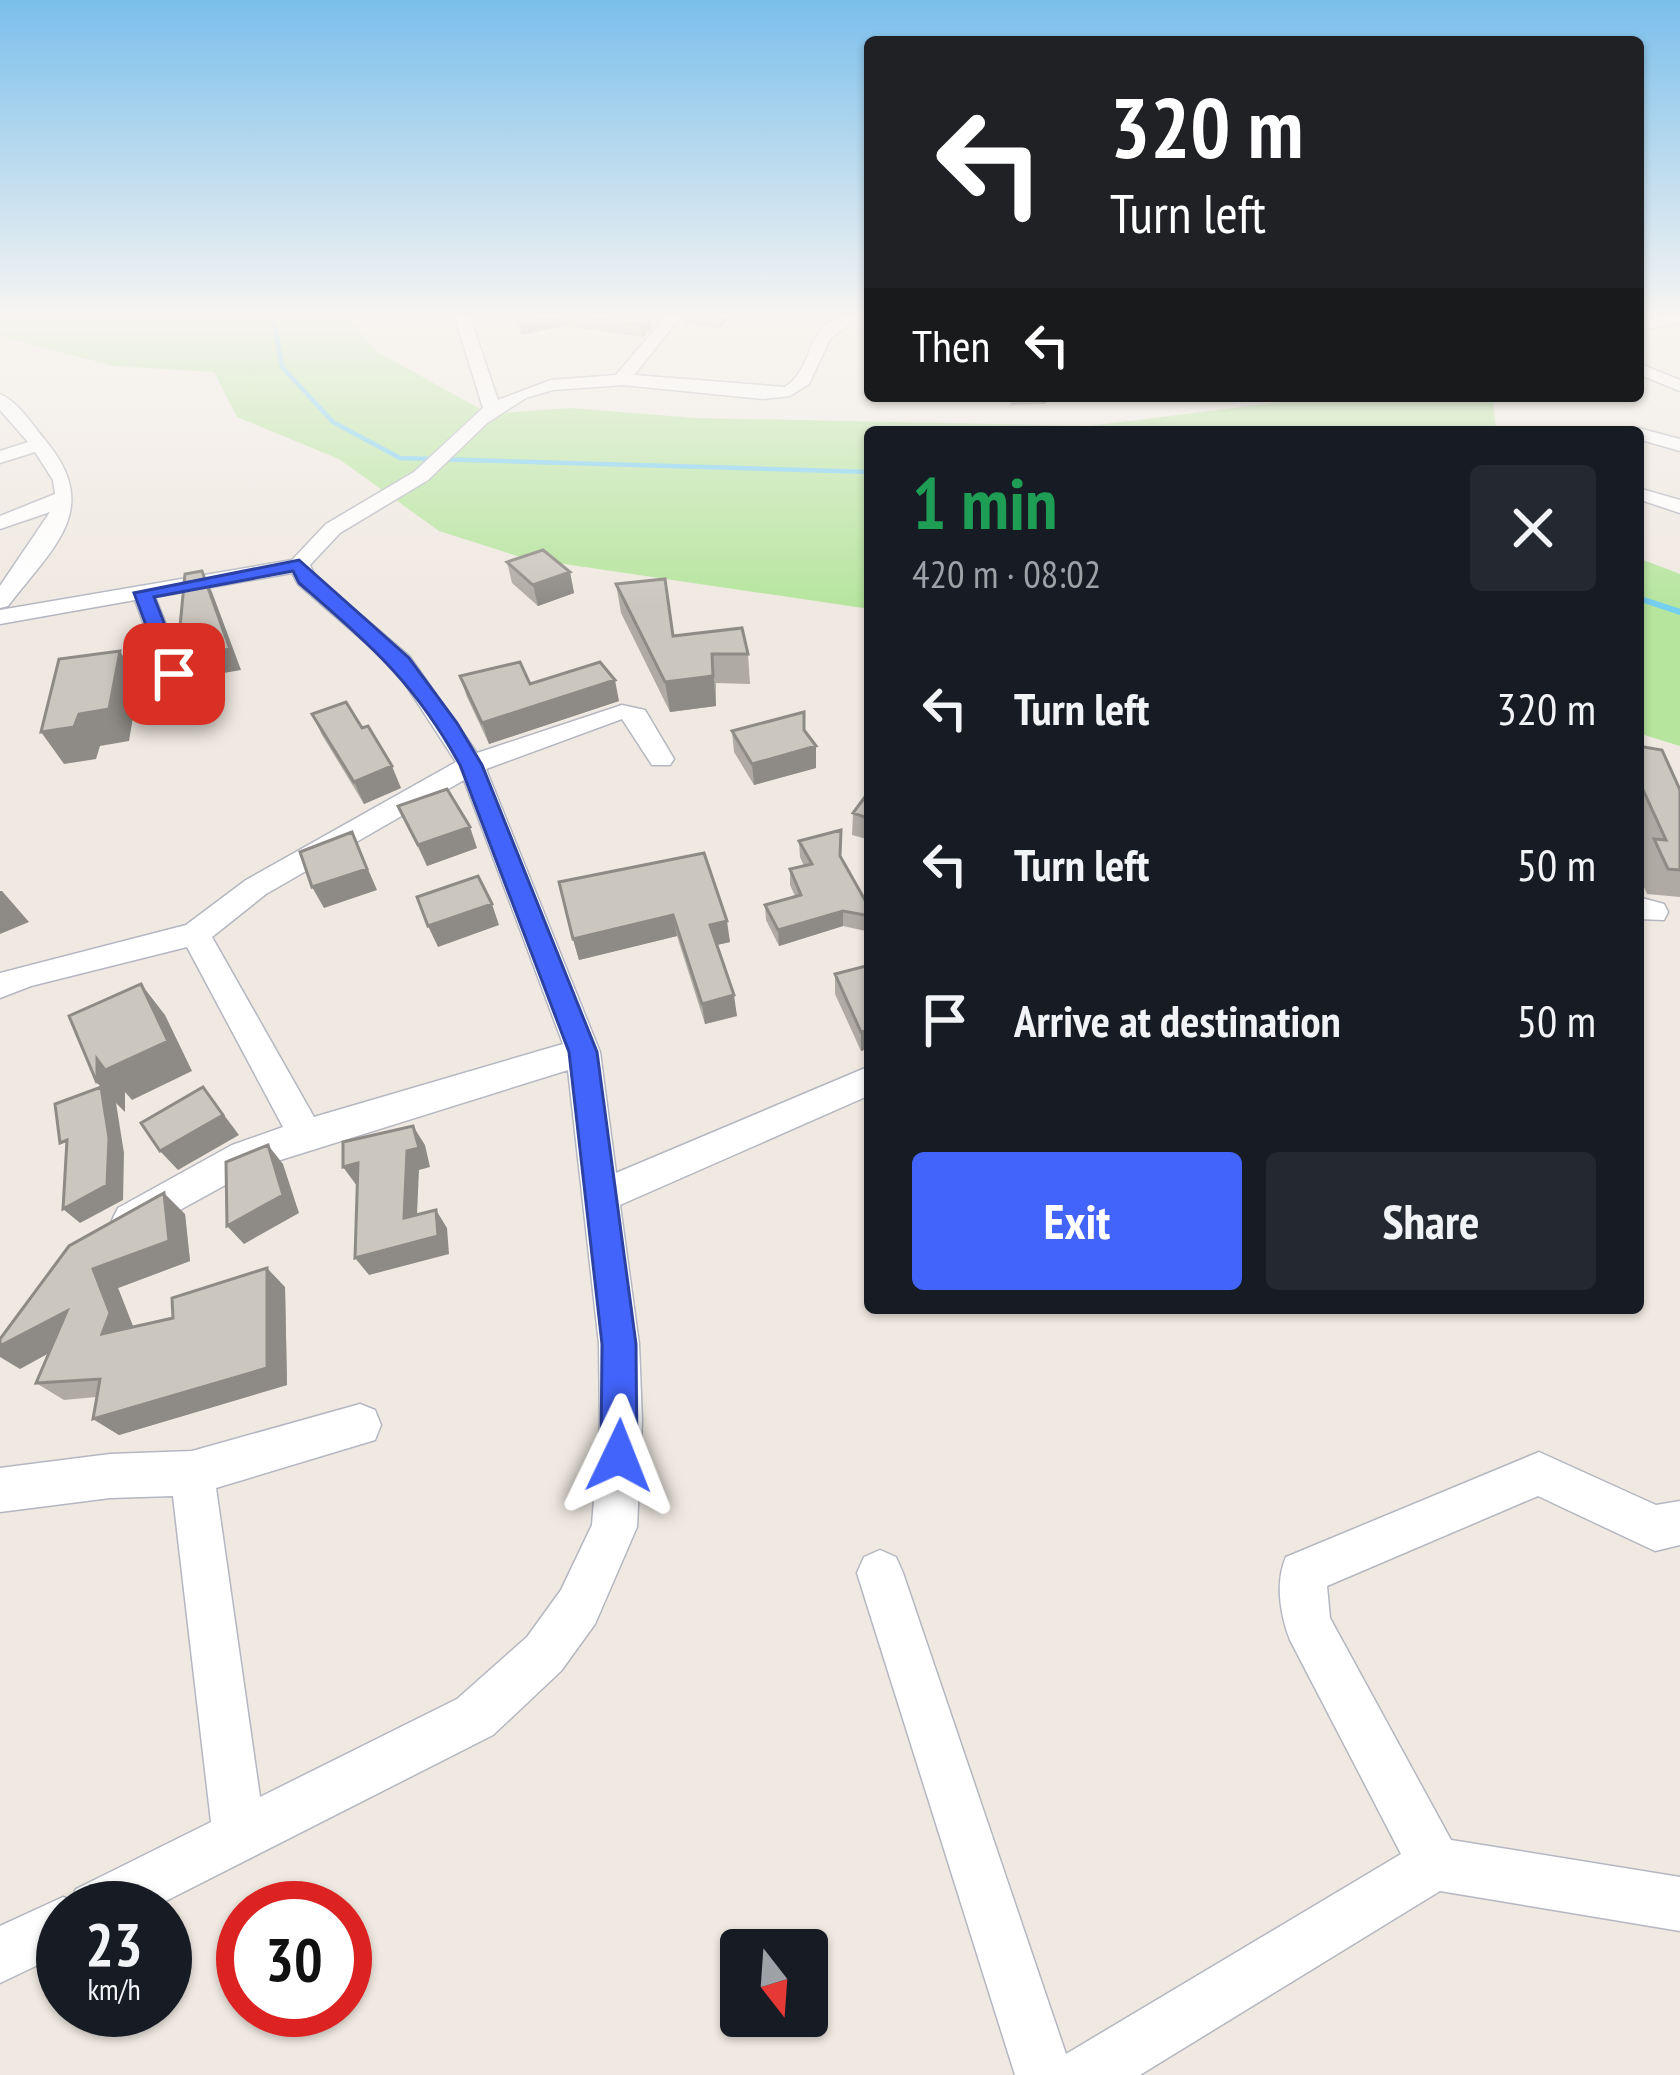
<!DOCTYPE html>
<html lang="en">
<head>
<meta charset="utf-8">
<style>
  body { margin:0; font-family:"PT Sans Narrow",sans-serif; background:#242831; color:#f1f3f6; height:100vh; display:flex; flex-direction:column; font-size:45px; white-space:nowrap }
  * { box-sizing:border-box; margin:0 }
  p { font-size:39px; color:#9ea1a6 }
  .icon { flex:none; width:66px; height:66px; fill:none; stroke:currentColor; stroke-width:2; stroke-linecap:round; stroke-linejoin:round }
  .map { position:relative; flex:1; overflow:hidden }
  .panel { position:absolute; left:864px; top:426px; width:780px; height:888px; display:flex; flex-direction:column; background:#171b24; border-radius:12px; box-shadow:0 3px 9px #0004 }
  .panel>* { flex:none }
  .guide { position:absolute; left:864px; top:36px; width:780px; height:366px; border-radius:12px; box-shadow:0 3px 9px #0004; background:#202124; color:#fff; overflow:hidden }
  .needle { width:78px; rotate:163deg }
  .fabs { position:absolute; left:720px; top:1929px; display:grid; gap:24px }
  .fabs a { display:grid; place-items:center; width:108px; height:108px; border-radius:12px; background:#171b24; box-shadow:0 3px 9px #0004; font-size:60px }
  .speed { position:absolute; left:36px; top:1881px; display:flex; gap:24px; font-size:60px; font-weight:700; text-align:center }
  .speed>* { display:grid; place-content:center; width:156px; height:156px; border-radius:50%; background:#171b24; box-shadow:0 3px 9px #0004; line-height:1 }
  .speed small { font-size:30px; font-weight:400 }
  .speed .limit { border:18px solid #d22; background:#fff; color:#111 }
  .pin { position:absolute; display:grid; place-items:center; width:102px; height:102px; color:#fff; margin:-51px; border-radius:24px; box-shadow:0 6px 18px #0006 }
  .me { position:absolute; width:132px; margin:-66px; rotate:2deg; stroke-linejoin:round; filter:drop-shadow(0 0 9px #0008) }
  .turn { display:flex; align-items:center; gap:42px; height:252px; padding:0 48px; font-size:54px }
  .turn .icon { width:156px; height:156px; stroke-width:2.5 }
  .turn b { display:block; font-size:84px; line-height:102px }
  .then { display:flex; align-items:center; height:114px; padding:0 48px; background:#0003; gap:24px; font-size:45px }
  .round { display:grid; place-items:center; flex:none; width:126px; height:126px; border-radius:12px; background:#242831 }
  .summary { display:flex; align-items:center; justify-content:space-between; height:204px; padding:0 48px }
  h1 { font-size:72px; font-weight:700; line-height:90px; color:#1e9e55 }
  .cta { display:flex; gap:24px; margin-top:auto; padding:24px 48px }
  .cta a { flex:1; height:138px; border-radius:12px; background:#4264fb; color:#fff; font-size:48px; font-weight:700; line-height:138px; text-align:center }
  .cta a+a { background:#242831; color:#f1f3f6 }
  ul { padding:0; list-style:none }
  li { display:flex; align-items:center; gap:36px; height:156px; padding:0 48px }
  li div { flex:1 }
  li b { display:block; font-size:45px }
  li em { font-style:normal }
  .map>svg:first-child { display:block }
  .green { fill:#b6e59e }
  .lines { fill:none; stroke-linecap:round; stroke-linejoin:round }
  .stream-far1 { stroke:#75cff0; stroke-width:4.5 }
  .stream { stroke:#75cff0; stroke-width:6 }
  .minor-casing { stroke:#b4b7c1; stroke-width:3 }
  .minor { fill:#fff; fill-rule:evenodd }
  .wall { fill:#afaba4 }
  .shaded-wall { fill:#8e8b86 }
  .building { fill:#cbc7bf; stroke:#8e8b86; stroke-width:3 }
  .route { fill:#4264fb; stroke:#2b41a3; stroke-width:3 }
</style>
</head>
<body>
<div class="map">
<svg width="1680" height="2075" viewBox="0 0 1680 2075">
  <rect width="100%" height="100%" fill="#efe9e1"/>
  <path class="green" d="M0 315H346L376 351 489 414 571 408 695 418 1089 426 1290 401 1291 396H1492L1496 428 1491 432H870V609L524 558 439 531 339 459 237 417 214 372 113 366 0 336Z
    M1638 558 1680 574V746L1638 733Z"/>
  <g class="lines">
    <path class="stream-far1" d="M273 315 282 367 333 422 400 458 870 472"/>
    <path class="stream" d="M1638 598 1680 612"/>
    <g class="minor-casing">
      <path id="minor" d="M454 315H469L498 400 551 380 616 375 667 315H682L634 375 785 387C819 364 802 315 860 315L830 339 809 384 790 396 763 399 623 385 553 390 526 398 487 423 428 480 340 533 310 565 315 576 410 657 477 753 622 705 645 710 674 759 670 765H652L622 719 486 769 600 1052 616 1173 870 1066V1095L620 1205 639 1344 642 1421 637 1527 595 1624 561 1671 493 1735 152 1908H63V1953L0 1983V1926L63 1897 71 1900 76 1889 211 1822 173 1496 110 1498 0 1512V1468L110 1454 192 1451 360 1404 375 1410 381 1425 375 1440 216 1488 260 1797 457 1699 527 1637 561 1590 592 1525 600 1421 599 1344 568 1070 258 1167 131 1237 118 1232 112 1220 118 1208 232 1145 283 1127 187 947 31 986 0 998V973L186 925 246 880 456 762 394 667 298 584 292 573 155 597 186 674 174 681 162 674 135 600 0 624V610L292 560 326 524 414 472 483 408ZM464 780 563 1044 314 1117 212 937 266 894Z
        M1680 315V323L1638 330V320Z
        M1638 363 1680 380V391L1638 374Z
        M0 394C18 402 32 424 45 440 103 509 54 546 8 606L0 608V586L50 512 0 529V516L55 494 53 480 35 452 0 463V451L28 442 0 410Z
        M1638 428 1680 439V451L1638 439V432H1630Z
        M1638 488 1680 500V513L1638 499Z
        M1638 897 1664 904 1668 912 1664 920 1638 919Z
        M1539 1452 1656 1505 1680 1501V1545L1655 1551 1538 1496 1327 1586 1330 1618 1451 1840 1680 1877V1931L1440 1891 1140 2075H1015L857 1573 864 1557 880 1550 896 1557 903 1573 1066 2054 1401 1854 1290 1640C1280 1614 1275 1582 1286 1557Z"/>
    </g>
    <use href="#minor" class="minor"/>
  </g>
  <path class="wall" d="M511 315H651L652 326 643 337 563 326 522 335Z
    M682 315H731L720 328 683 324Z
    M1008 396H1065L1042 404 1011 405Z
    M507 562 570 572 574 593 538 606 512 583Z
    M616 584 673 636 748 654 750 684 716 683V706L670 712 621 613Z
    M460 676 530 684 619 701 489 744 467 697Z
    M312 714 401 788 364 804 322 735Z
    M805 730 816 746V768L754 785 734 752 732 731Z
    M1638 746 1680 790V897L1647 894 1638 873V859L1642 855 1638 846Z
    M870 790V840L852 835 853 813Z
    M398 806 477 848 427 866Z
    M799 841 840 857 870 909V932L843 926 779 946 766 920 765 905 795 896 790 885V869L804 866 800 857Z
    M704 853 730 942 717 945 737 1016 705 1024 677 936 579 960 573 939Z
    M870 965V1048L861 1051 835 994V974Z
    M185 1214 190 1261 118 1288 133 1327 285 1287 287 1385 119 1435 93 1419 96 1397 64 1400 36 1383 48 1353 20 1369Z"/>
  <path class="shaded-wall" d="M561 315 563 326 522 335 520 324Z
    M651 315 652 326 643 337 641 325Z
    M719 315H731L720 328Z
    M1043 396H1065L1042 404Z
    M202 571 212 592 241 670 189 679 177 658Z
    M570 572 574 593 538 606 533 585Z
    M120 651 139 682 129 741 100 746 96 759 64 764 41 732 79 714Z
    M712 654 716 706 670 712 665 682Z
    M615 680 619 701 489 744 482 723Z
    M816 746V768L754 785 752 764Z
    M392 766 401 788 364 804 354 782Z
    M470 827 477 848 427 866 418 845Z
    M352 832 377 890 324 908 312 887Z
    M0 891H2L29 922 0 934Z
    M492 904 499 925 438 947 428 926Z
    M843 911V926L779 946 778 930Z
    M673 915 677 936 579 960 573 939Z
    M727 921 730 942 712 946 710 925Z
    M141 984 165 1015 192 1071 132 1100 125 1092V1112L116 1103 124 1153 123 1200 80 1223 63 1209 101 1087 97 1083V1059Z
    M734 995 737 1016 705 1024 702 1004Z
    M870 1030V1048L861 1051V1032Z
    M203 1087 239 1135 178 1170 160 1151Z
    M413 1126 425 1145 430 1167 419 1170 416 1236 404 1218 407 1151Z
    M268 1145 283 1164 299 1213 244 1244 227 1226Z
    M358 1163 357 1186 343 1167Z
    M164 1193 185 1214 190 1261 118 1288 135 1331 102 1334 93 1269Z
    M436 1210 447 1228 449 1254 369 1275 355 1258Z
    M267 1268 285 1287 287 1385 119 1435 93 1419Z
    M67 1311 93 1329 20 1369 0 1357V1346Z"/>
  <path class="building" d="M515 315H559L520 324Z
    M565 315H650L641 325Z
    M543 550 570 572 533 585 507 562Z
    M202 571 230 649 177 658 185 574Z
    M665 579 673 636 742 628 748 654H712L713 676 665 682 616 584Z
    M120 651 109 709 79 714 74 727 41 732 59 659Z
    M520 662 530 684 600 662 615 680 482 723 460 676Z
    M346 702 362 728 368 726 392 766 354 782 312 714Z
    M804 712V730L816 746 752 764 732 731Z
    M1638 746 1662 750 1680 790V870L1668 869 1654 839 1666 840 1638 779Z
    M447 789 470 827 418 845 398 806Z
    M870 790V819L853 813Z
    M841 830 840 856 870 909V916L843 911 778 930 765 905 801 895 790 869 812 864 799 841Z
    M352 832 367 869 312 887 300 852Z
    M704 853 727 921 710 925 734 995 702 1004 673 915 573 939 559 882Z
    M478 876 492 904 428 926 417 897Z
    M870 965V1030L861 1032 835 974Z
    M141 984 168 1041 105 1070 97 1059V1083L69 1016Z
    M101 1087 109 1138 107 1185 63 1209 67 1140 60 1143 55 1104Z
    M203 1087 223 1115 160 1151 141 1123Z
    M413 1126 419 1148 407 1151 404 1218 436 1210 438 1236 355 1258 358 1163 343 1167V1142Z
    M268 1145 283 1195 227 1226 226 1162Z
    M164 1193 169 1241 93 1269 110 1313 102 1334 173 1318 172 1298 267 1268V1368L93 1419 100 1379 36 1383 67 1311 0 1346V1339L69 1246Z"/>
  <linearGradient id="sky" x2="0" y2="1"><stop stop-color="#7abfeb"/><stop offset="0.52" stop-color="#f8f5f2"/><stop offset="1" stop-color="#f8f5f2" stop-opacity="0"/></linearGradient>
  <rect width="1680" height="606" fill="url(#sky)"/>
  <path class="route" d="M299 560 409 658 457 723 482 765 597 1052 636 1344 637 1456 631 1469 619 1474 606 1469 601 1456 602 1344 569 1052 460 765C414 681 370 645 299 583L293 571 154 597 184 674 174 679 164 674 134 593Z"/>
</svg>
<div class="fabs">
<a><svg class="needle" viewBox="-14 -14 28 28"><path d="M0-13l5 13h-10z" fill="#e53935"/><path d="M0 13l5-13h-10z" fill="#9ea1a6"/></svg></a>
</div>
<div class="speed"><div>23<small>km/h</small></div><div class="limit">30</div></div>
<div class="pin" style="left:174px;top:674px;background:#d93025"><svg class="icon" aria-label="arrive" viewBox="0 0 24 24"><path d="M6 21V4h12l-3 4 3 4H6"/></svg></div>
<svg class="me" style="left:619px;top:1456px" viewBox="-20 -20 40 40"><path d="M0-17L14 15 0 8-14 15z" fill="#4264fb" stroke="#fff" stroke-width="4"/></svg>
<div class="guide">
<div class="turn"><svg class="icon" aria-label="left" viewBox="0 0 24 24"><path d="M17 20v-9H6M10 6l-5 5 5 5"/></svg><div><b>320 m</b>Turn left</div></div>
<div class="then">Then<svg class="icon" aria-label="left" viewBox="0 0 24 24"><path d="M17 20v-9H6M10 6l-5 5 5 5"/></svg></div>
</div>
<section class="panel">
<div class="summary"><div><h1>1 min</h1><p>420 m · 08:02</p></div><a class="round"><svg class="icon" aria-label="close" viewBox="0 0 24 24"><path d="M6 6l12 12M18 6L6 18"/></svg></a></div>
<ul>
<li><svg class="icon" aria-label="left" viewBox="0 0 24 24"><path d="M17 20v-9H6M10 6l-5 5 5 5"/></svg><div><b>Turn left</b></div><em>320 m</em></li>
<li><svg class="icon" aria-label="left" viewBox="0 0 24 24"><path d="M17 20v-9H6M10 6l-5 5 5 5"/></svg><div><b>Turn left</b></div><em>50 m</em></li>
<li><svg class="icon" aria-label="arrive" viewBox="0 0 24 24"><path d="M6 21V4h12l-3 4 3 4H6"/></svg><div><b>Arrive at destination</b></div><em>50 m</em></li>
</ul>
<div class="cta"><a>Exit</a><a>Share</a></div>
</section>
</div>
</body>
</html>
